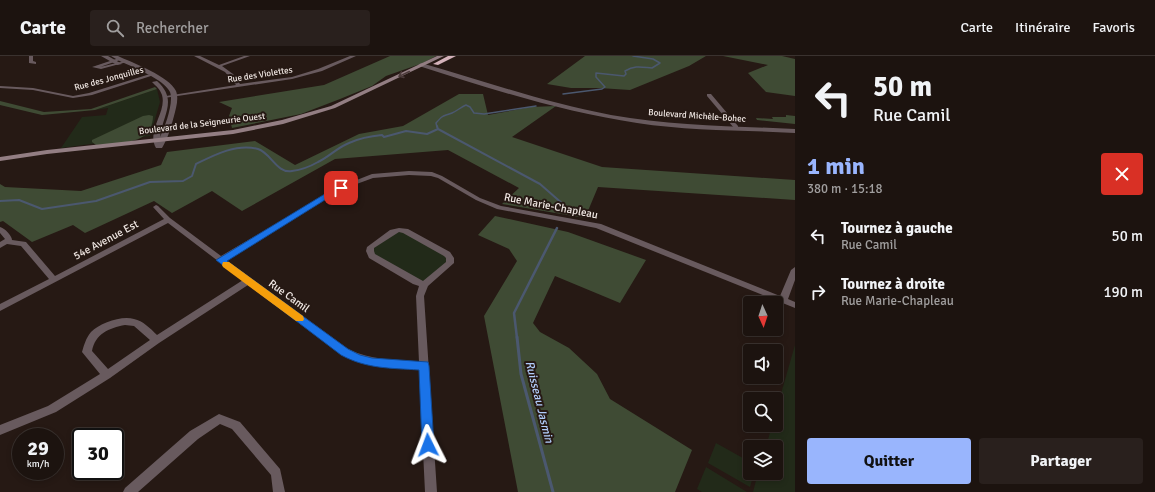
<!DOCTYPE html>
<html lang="fr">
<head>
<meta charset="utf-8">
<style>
  body { margin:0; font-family:Signika,sans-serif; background:#29201d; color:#f1f3f6; height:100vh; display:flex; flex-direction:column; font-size:15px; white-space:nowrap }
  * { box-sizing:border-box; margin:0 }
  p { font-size:13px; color:#a09e9e }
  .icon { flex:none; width:22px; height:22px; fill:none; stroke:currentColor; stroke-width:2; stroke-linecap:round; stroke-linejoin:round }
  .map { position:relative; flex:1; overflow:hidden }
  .drawer { display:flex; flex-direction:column; background:#1c130f; width:360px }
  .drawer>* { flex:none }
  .banner { background:#1c130f; color:#f1f3f6; overflow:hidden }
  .needle { width:26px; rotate:177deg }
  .buttons { position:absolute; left:743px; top:240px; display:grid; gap:8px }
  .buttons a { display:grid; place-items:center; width:40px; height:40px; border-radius:4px; background:#1c130f; box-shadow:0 2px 6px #0003,0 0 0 1px #3a322f; font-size:20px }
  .speed { position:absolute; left:12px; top:372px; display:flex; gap:8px; font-size:20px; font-weight:700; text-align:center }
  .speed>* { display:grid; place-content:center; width:52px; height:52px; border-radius:50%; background:#1c130f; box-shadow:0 2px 6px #0003,0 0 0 1px #3a322f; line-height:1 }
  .speed small { font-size:10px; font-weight:400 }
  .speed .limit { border:2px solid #111; border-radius:6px; background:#fff; color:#111 }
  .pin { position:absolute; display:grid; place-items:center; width:34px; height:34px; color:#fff; margin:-17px; border-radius:8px; box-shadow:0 2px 6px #0006 }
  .me { position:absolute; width:44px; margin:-22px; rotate:357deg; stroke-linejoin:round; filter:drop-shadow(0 0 3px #0008) }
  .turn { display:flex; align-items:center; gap:14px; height:84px; padding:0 12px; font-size:18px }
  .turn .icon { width:52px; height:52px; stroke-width:2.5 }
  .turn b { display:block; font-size:28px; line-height:34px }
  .round { display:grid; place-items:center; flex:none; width:42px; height:42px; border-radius:4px; background:#29201d }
  .overview { display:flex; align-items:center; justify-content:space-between; height:68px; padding:0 12px }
  h1 { font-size:24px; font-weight:800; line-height:30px; color:#99b5fd }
  .action { display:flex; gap:8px; margin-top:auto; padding:8px 12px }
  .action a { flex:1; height:46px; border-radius:4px; background:#99b5fd; color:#111; font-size:16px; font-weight:800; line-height:46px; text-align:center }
  .action a+a { background:#29201d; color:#f1f3f6 }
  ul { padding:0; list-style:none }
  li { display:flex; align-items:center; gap:12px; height:56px; padding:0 12px }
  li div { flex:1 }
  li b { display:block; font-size:15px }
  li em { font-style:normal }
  header { display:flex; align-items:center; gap:24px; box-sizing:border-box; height:56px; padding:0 20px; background:#1c130f; border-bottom:1px solid #3a322f }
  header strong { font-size:19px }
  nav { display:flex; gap:22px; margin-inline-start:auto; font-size:14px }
  .search { width:280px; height:36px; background:#29201d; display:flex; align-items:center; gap:10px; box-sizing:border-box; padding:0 14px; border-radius:4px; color:#a09e9e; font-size:15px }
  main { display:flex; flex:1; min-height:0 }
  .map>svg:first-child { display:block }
  .green { fill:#222a19 }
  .forest { fill:#3f4b34 }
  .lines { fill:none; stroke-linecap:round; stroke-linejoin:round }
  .stream-far3 { stroke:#4b586f; stroke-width:1.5 }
  .stream-far2 { stroke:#4b586f; stroke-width:2 }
  .stream-far1 { stroke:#4b586f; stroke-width:2.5 }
  .stream { stroke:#4b586f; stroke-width:3 }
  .minor { fill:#685a5e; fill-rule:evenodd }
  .tertiary { fill:#685a5e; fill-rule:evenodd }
  .secondary { fill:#937e83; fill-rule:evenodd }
  .motorway { fill:#d4b2ba; fill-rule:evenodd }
  .oneway { stroke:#4c3c3b }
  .route { fill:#1a73e8; stroke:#114b97 }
  .slow { fill:#f59e0b }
  .labels { text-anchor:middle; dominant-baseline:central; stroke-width:4; stroke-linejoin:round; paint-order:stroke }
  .far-street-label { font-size:9px; fill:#f0e7e3; stroke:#261914 }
  .street-label { font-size:11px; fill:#f0e7e3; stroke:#261914 }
  .water-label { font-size:12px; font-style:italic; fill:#b0cbf9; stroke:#261914 }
</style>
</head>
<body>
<header>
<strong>Carte</strong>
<div class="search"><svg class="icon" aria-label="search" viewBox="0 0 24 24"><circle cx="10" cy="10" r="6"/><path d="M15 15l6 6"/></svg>Rechercher</div>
<nav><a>Carte</a><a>Itinéraire</a><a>Favoris</a></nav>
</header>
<main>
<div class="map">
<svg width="795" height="436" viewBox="0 0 795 436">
  <rect width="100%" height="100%" fill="#261914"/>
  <path class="green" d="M157 33 160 46 150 80 61 92 82 61 106 59 108 52 95 54Z
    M399 174 450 202 424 229 372 200 371 191Z
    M795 289V436H753L758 417H776V391H766L772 369H776V355Z
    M716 387 750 406V417H754L750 431 708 407Z
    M706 411 747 436H702L697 433Z"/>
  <path class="forest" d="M390 0H436L423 7 386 20 372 30 340 43 301 58 232 72 229 60 232 52 219 46 324 29Z
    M585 0H706L689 10 630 34 599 32H571L547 28Z
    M723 0H782L795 3V40L766 36 748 17 768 9Z
    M155 31 157 33 95 54 42 59 0 49V45L44 56 91 53Z
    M459 38H483L488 59 531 51 556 50 512 81 602 111 795 124V144L598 131 585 162 502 148 519 132 448 94 335 103 242 155 212 135 172 157 154 145 85 177 73 169 32 186 3 165 0 166V128L5 131 81 135 161 109 167 96 255 85 295 109 359 78 403 70Z
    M149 59 153 60C153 64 152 69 150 73 142 89 112 87 96 89L92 86V84L143 60Z
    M786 59 795 60V68L757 64 756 62 773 63 772 61H786Z
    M495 160 568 176 646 204 620 247 555 220 533 267 540 276 569 292 597 318 610 343 692 394 675 436H518L484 260 517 205 509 193 478 179Z"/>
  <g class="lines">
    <path class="stream-far3" d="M563 38 602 33 605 31 596 21V17L624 20 626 18 625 15C635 9 641 11 652 12L660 7 653 3 633 0
      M437 71 436 67C444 58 442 61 452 57 457 55 461 51 466 49L470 51 474 57 484 58 536 50"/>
    <path class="stream-far2" d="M438 73 540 128 564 149
      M0 145 19 144 42 153 96 145 150 126 183 125 192 120 196 108C214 99 237 87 258 93 271 97 277 118 292 115 300 114 311 110 318 106 329 101 338 91 349 87 360 82 371 80 382 79L384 81 406 75 427 78 438 73 437 70"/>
    <path class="stream-far1" d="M517 282 514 257 557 172"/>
    <path class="stream" d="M517 281 521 318 553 436"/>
    <path class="minor" d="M29 0H33V5L36 6V8L29 7Z
      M194 0H200L219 9 244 0H250L222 10 233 18 240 28 292 21 318 13 350 0H356L322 15 292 23 164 42V41L166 40 236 29 225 16Z
      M119 2H120V4L100 11 125 5 127 6 101 13 92 11Z
      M150 18 154 19 92 39 73 42 33 34 0 32V30L33 32 73 40 89 37Z
      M707 38H711L738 70V72H734L707 40Z
      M409 115 432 116 442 120 480 142 501 150 601 168 780 240 791 214 795 211V224L788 243 795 246V252L596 172 497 153 476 144 438 122 431 120 409 119 373 122 343 133 226 204 348 293C371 304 395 304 419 306L416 240 419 230 413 228 369 202 366 195 367 191 390 174 399 172 408 173 450 196 454 202V207L428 230 424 240 437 436H425L419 314C392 312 367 310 342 299L248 229 159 287 110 322 56 356 0 379V369L48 350 100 318 82 296C84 289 86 282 91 276 100 267 122 259 134 263 143 265 150 272 157 279L243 224 168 167 0 255V248L49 223 21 190 7 188 0 192V186L5 183 0 177V171C5 172 12 180 12 184L26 186 55 220 164 163 153 151 156 149 158 150 170 162 221 200 339 131 372 118ZM399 176 403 177 444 200 446 202V206L423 225 375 198 374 195V192ZM125 269 134 270 150 284 108 313 92 295C95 278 109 272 125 269Z
      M219 358 240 366 280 413 285 436H273L271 419 232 373 220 368 198 383 138 436H123L125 432 190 375Z"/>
    <path class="tertiary" d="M101 0H108L122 8 117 9Z
      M111 0H118C133 7 169 20 176 35 179 43 176 52 174 60 171 71 168 82 162 92H156C146 74 167 57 162 39 160 33 156 30 152 26L157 25C178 44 163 58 160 81 165 71 174 46 170 36 165 25 141 15 131 10 124 7 117 4 111 0Z
      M421 7C484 25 546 47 611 59 672 70 734 70 795 73V77C742 74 689 75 637 67 563 56 491 33 419 10L418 9Z"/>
    <path class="secondary" d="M437 0H444L335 52 283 68 233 78 47 98 0 105V101L47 94 233 74 282 64 331 50Z"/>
    <path class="motorway" d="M448 0H456L438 9 433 8Z"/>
  </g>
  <defs><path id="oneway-shaft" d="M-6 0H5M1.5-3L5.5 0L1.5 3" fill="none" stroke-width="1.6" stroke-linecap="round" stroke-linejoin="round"/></defs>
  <use class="oneway" href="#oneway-shaft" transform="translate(404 18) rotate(155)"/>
  <path class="route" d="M338 130H341L344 132 227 205 348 293 360 299 372 302 428 306 429 310 434 389 433 393 428 395 424 393 422 389 419 314C390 312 367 313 341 299L216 204Z"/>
  <path class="slow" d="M223 206H229L303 260 304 263 303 265H296L223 211 222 209Z"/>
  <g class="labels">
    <g class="far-street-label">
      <text transform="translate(260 19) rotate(-9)">Rue des Violettes</text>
      <text transform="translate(109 23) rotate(-15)">Rue des Jonquilles</text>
      <text transform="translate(697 60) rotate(4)">Boulevard Michèle-Bohec</text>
      <text transform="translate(202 68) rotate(-7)">Boulevard de la Seigneurie Ouest</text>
    </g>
    <g class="street-label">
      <text transform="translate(551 150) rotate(11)">Rue Marie-Chapleau</text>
      <text transform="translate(106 184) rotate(-28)">54e Avenue Est</text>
      <text transform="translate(289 240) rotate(36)">Rue Camil</text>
    </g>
    <g class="water-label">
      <text transform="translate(539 346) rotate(76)">Ruisseau Jasmin</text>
    </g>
  </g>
</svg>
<div class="buttons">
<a><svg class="needle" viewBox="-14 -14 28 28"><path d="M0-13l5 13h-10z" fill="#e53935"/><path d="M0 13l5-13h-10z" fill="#a09e9e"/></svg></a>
<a><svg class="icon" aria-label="sound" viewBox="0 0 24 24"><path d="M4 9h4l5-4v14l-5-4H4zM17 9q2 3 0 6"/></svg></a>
<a><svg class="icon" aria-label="search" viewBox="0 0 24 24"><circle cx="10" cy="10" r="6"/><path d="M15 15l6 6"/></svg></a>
<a><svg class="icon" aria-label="layers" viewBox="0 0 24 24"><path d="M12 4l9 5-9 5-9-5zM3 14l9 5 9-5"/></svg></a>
</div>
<div class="speed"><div>29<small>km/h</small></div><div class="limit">30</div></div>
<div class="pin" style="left:341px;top:132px;background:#d93025"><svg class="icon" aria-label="arrive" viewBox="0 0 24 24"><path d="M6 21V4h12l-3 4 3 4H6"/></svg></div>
<svg class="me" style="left:428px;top:389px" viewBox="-20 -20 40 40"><path d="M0-17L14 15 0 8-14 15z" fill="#1a73e8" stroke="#fff" stroke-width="4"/></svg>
</div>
<section class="drawer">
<div class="banner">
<div class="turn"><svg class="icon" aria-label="left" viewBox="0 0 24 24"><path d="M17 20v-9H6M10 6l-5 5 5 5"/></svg><div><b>50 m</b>Rue Camil</div></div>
</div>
<div class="overview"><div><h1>1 min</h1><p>380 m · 15:18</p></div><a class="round" style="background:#d93025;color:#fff"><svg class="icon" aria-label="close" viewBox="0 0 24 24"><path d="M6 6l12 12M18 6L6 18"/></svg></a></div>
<ul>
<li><svg class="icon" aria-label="left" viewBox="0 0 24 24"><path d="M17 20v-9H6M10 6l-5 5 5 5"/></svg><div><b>Tournez à gauche</b><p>Rue Camil</p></div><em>50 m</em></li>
<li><svg class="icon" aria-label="right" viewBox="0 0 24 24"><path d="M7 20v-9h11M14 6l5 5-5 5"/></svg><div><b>Tournez à droite</b><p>Rue Marie-Chapleau</p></div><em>190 m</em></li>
</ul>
<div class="action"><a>Quitter</a><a>Partager</a></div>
</section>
</main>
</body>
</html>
